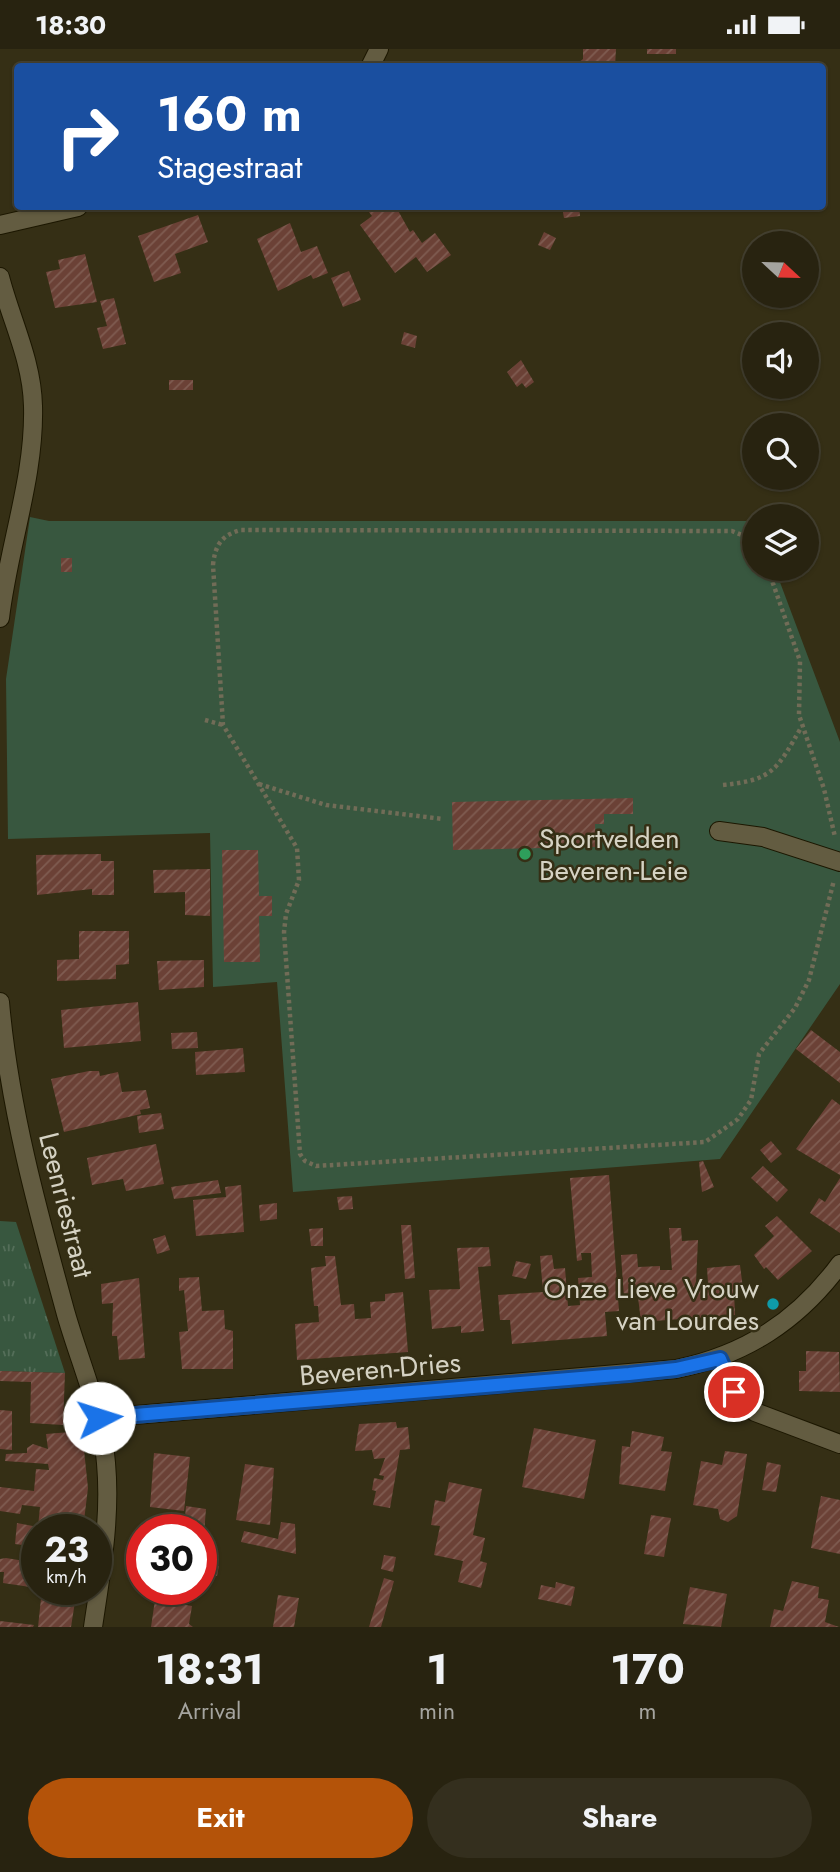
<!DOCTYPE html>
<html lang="en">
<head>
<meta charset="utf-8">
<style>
  body { margin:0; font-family:Jost,sans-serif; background:#342f1e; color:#f1f3f6; height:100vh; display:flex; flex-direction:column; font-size:26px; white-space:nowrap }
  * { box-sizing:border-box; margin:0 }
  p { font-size:23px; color:#a5a49f }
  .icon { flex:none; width:38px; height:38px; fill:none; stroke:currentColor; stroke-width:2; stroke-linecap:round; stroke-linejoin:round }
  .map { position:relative; height:1578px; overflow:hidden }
  .drawer { display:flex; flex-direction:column; background:#282310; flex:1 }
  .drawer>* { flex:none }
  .banner { position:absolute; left:14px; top:14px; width:812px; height:147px; border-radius:7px; box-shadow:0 2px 5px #0004,0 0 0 2px #444030; background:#1a4fa0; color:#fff; overflow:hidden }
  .needle { width:46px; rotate:112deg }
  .controls { position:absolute; left:742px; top:182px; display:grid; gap:14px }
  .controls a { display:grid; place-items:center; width:77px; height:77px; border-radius:50%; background:#282310; box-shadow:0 2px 5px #0004,0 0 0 2px #444030; font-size:35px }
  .speed { position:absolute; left:21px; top:1465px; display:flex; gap:14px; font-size:35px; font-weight:700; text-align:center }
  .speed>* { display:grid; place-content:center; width:91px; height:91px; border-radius:50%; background:#282310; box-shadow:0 2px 5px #0004,0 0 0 2px #444030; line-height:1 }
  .speed small { font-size:18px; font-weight:400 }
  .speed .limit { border:10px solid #d22; background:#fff; color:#111 }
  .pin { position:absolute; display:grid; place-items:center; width:60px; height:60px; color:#fff; margin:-30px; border:4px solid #fff; border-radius:50%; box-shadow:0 2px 7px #0007 }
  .me { position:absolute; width:77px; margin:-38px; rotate:85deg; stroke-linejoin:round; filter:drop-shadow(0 0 5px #0008) }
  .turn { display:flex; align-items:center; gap:24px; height:147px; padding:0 28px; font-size:32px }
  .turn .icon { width:91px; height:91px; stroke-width:2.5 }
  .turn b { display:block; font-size:49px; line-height:60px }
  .eta { display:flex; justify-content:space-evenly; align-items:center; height:119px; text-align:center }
  .eta b { font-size:42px; font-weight:700; line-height:49px }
  .action { display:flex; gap:14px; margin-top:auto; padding:14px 28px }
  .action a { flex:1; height:80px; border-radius:42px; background:#b45309; color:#fff; font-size:28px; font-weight:700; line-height:80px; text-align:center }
  .action a+a { background:#342f1e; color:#f1f3f6 }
  .status { display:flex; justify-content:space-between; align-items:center; height:49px; padding:0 35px; background:#282310; direction:ltr }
  .status svg { height:19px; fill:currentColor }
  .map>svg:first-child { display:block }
  .grass { fill:url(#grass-tufts) }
  .pitch { fill:#38573f }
  .building { fill:url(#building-hatch) }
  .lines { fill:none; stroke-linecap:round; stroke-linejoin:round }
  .minor-casing { stroke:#1c1700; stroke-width:20 }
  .path { stroke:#716c57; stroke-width:4.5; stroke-dasharray:3.5 3.5; stroke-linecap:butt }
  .minor { stroke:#635c41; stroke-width:18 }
  .route-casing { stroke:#114b97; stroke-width:18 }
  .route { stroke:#1a73e8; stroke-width:12 }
  .leisure-dot { fill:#2e9e5b; stroke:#352f15; stroke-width:2.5 }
  .culture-dot { fill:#0f9aa8; stroke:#352f15; stroke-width:2.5 }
  .labels { text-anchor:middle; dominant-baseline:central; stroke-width:5; stroke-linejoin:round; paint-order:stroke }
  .poi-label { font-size:28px; fill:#d5d2c3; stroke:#352f15; text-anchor:start }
  .street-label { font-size:28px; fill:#d5d2c3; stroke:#352f15 }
</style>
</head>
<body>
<div class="status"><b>18:30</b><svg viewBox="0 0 49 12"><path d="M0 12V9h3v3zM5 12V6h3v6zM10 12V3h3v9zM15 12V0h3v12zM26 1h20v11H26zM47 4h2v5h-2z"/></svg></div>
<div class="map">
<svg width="840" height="1578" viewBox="0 0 840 1578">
  <defs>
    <pattern id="grass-tufts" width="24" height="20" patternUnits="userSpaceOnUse" patternTransform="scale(1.75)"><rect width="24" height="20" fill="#38573f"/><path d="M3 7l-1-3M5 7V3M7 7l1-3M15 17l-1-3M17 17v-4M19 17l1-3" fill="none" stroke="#546e59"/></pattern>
    <pattern id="building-hatch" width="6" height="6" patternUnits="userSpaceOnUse" patternTransform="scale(1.75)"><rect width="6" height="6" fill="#6b4136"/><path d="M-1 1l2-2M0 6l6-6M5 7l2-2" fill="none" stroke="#7f5c51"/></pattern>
  </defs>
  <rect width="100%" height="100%" fill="#352f15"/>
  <path class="grass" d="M0 1172 16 1173 65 1324 0 1322Z"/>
  <path class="pitch" d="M30 468 49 472H754V520H775L840 693V935L720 1110 293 1143 277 933 213 938 210 784 8 790 6 630Z"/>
  <path class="building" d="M583 0H616L615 18H573L583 10Z
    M647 0H676V5H647Z
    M365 158H396L410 183 413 181 422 194 435 184 451 206 427 223 416 208 395 224 360 176 372 167Z
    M562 158H579L580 167 564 169Z
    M198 166 208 193 175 205 181 224 154 233 138 187Z
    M290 174 301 203 317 197 328 224 313 230 311 226 278 242 257 190Z
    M544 183 556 189 550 201 538 196Z
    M85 205 97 253 55 259 46 223 60 220 58 211Z
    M349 222 361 251 343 258 331 229Z
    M114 249 126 295 103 300 97 279 107 277 100 252Z
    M404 283 417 287 415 299 401 295Z
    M521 311 534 333 526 339 522 334 517 338 507 323Z
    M169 331H193V341H169Z
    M61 509H72V523H61Z
    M633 749V765H604V775H595L596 798 453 801 452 753Z
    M222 801H258L259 847H272V867H259L260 913H224Z
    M101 805V812H114V846H92V840L37 846 36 806Z
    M210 820V867L185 866V843L154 844 153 821Z
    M79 882H129V915L116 916V930L57 932V911L79 910Z
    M204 911V938L159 941 157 912Z
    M138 953 141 992 64 999 61 961Z
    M811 981 840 1003V1034L796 1000Z
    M197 983 198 999 172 1000 171 984Z
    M243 999 245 1023 196 1026 195 1003Z
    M89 1022H99L100 1027 118 1023 122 1043 146 1041 150 1059 140 1061 141 1065 64 1083 51 1030Z
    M832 1050 840 1056V1126L796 1100Z
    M161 1064 164 1080 139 1084 137 1067Z
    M771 1092 782 1105 771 1114 760 1101Z
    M156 1095 164 1135 126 1142 123 1130 92 1136 87 1109Z
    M703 1112 714 1138 702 1143 699 1113Z
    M763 1117 788 1141 777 1153 751 1129Z
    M609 1126 619 1262 605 1263 607 1287 512 1295 510 1271H500L498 1246 543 1243 540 1207 552 1206 554 1220 565 1219 568 1257 580 1256 578 1229 592 1228 591 1204H581L582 1211 577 1212 570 1129Z
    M840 1129V1184L810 1164 819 1149 825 1153Z
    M218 1131 221 1144 174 1150 171 1138Z
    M241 1136 244 1183 196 1187 193 1151 226 1148 225 1138Z
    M352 1147 353 1160 339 1161 337 1148Z
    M277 1154V1170L260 1172 259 1156Z
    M777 1167 812 1202 778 1231 766 1218 764 1220 754 1206 774 1187 765 1177Z
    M401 1176H411L415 1229 405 1230Z
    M323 1179V1197H311L309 1180Z
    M669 1179H681L682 1192 698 1191 696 1234H708L707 1219 740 1216 743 1240 734 1241 735 1266 641 1273 638 1248 624 1249 621 1206 637 1205 638 1218 660 1217V1221H672Z
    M165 1186 170 1201 157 1205 153 1190Z
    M489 1198 491 1217 478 1218 484 1282 461 1284V1277L432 1280 429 1241 460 1240 457 1199Z
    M325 1207H335L341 1256 354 1255 355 1270 371 1269 370 1253 385 1252V1245L403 1243 408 1303 297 1311 295 1275 319 1273 318 1257H314L311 1219 326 1217Z
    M516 1212 531 1215 526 1230 512 1227Z
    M199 1228 202 1262 224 1261 225 1280 233 1282V1320H182L179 1283 188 1282 184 1241 179 1242V1229Z
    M139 1229 145 1309 119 1311 117 1287H112L113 1254 102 1255 101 1235Z
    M772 1249 779 1256 774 1262 766 1255Z
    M806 1302 839 1303 840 1343 799 1342V1322H806Z
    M0 1322 65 1324 63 1376 30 1374 31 1333 0 1332Z
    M0 1361 12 1362V1401L0 1400Z
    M396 1373 397 1379 408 1378 410 1400 400 1401 390 1459 373 1456 376 1442 372 1441 374 1429 383 1431 384 1427 379 1426 385 1409 374 1410 372 1401 355 1402 359 1375Z
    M534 1379 596 1391 584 1450 522 1438Z
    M82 1382 88 1439 83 1480H37V1498L15 1495 17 1474 38 1478 40 1458 22 1456 20 1465 0 1462V1438L34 1442 36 1420 49 1421 48 1415 5 1412 6 1405 27 1404V1399L33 1395 48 1400 46 1385Z
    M632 1382 664 1388 661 1402 672 1403 665 1442 619 1435 622 1397 630 1398Z
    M725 1402 747 1405 737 1467 728 1473 720 1470 718 1460 693 1456 701 1412 722 1416Z
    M154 1404 190 1408 184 1462 150 1458Z
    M767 1413 781 1416 776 1443 762 1441Z
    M245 1415 274 1419 270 1476 236 1471Z
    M449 1433 482 1440 473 1486 485 1489 480 1512 487 1514 481 1539 458 1533 463 1512 434 1506 440 1477 431 1476 435 1451 445 1453Z
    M821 1447 840 1451V1505L811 1499Z
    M186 1457 206 1460 204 1485 201 1480H184Z
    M651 1466 671 1469 664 1508 644 1505Z
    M281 1473 295 1475 296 1505 241 1493 244 1482 278 1490Z
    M132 1489 142 1490V1530L134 1529 136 1516 128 1514Z
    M384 1506 396 1508 393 1523 381 1520Z
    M6 1509 37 1514V1539L3 1534 4 1523H0V1510Z
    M201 1511 213 1512V1516L219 1517 217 1527 211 1526 210 1535 201 1534Z
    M384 1529 394 1532 381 1578H369Z
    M792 1532 819 1538 818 1549 829 1551 825 1573 839 1578H770L774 1560 783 1562Z
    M556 1533 575 1538 571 1557 538 1550 541 1536 555 1539Z
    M690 1538 727 1545 721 1578 683 1575Z
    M42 1540H77L71 1578H38Z
    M278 1546 299 1549 294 1578H273Z
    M155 1551 192 1557 189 1575 193 1578H151Z
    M0 1572 34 1576 33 1578H0Z"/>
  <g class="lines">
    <g class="minor-casing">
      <path id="minor" d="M370 18 379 0
        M0 176 78 158
        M0 228C11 271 32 311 33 357 35 428 8 499 0 569
        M719 782 763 788 840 813
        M0 953C9 1058 38 1163 66 1265 80 1314 102 1362 106 1414 111 1469 101 1524 93 1578
        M720 1310 734 1343 755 1363 840 1395
        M99 1369 676 1320C745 1306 798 1272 840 1215"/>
    </g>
    <path class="path" d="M754 491 732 482 241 481C221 486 215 497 213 516L223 676 297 799 299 831 286 865 284 883 300 1105 305 1112 316 1117 705 1093 738 1070 751 1051 759 1005 795 959 809 931 834 831
      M768 520 800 612 799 666 824 740 835 788
      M205 671 223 676
      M259 735 326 756 443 770
      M723 736C774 731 777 720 802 677"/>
    <use href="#minor" class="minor"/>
  </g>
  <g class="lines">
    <g class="route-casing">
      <path id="route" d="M99 1369 629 1325 676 1320 720 1310 734 1343"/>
    </g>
    <use href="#route" class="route"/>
  </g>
  <circle class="leisure-dot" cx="525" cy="805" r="7"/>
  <circle class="culture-dot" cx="773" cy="1255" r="7"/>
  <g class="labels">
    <g class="poi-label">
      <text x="539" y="789">Sportvelden<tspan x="539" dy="32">Beveren-Leie</tspan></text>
      <text x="759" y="1239" text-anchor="end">Onze Lieve Vrouw<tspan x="759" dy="32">van Lourdes</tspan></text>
    </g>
    <g class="street-label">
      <text transform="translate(66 1156) rotate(76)">Leenriestraat</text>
      <text transform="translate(380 1320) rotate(-5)">Beveren-Dries</text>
    </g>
  </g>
</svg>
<div class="controls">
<a><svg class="needle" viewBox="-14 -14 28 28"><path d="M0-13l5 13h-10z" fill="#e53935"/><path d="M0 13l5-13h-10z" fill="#a5a49f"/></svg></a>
<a><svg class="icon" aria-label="sound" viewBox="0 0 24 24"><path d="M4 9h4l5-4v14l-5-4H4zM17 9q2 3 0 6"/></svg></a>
<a><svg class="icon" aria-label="search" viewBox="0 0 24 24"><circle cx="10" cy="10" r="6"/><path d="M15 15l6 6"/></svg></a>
<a><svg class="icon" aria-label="layers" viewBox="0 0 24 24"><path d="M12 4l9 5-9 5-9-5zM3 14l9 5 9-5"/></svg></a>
</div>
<div class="speed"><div>23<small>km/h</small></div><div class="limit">30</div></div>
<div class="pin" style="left:734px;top:1343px;background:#d93025"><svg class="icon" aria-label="arrive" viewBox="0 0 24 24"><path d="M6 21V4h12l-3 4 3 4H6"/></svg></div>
<svg class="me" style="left:99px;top:1369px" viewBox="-20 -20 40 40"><circle r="19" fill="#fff"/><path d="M0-13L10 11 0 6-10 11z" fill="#1a73e8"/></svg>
<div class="banner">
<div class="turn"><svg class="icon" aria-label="right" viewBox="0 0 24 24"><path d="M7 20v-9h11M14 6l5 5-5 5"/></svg><div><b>160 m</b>Stagestraat</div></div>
</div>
</div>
<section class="drawer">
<div class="eta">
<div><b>18:31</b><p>Arrival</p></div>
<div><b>1</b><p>min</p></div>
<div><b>170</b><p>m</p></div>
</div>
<div class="action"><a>Exit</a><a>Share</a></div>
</section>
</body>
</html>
